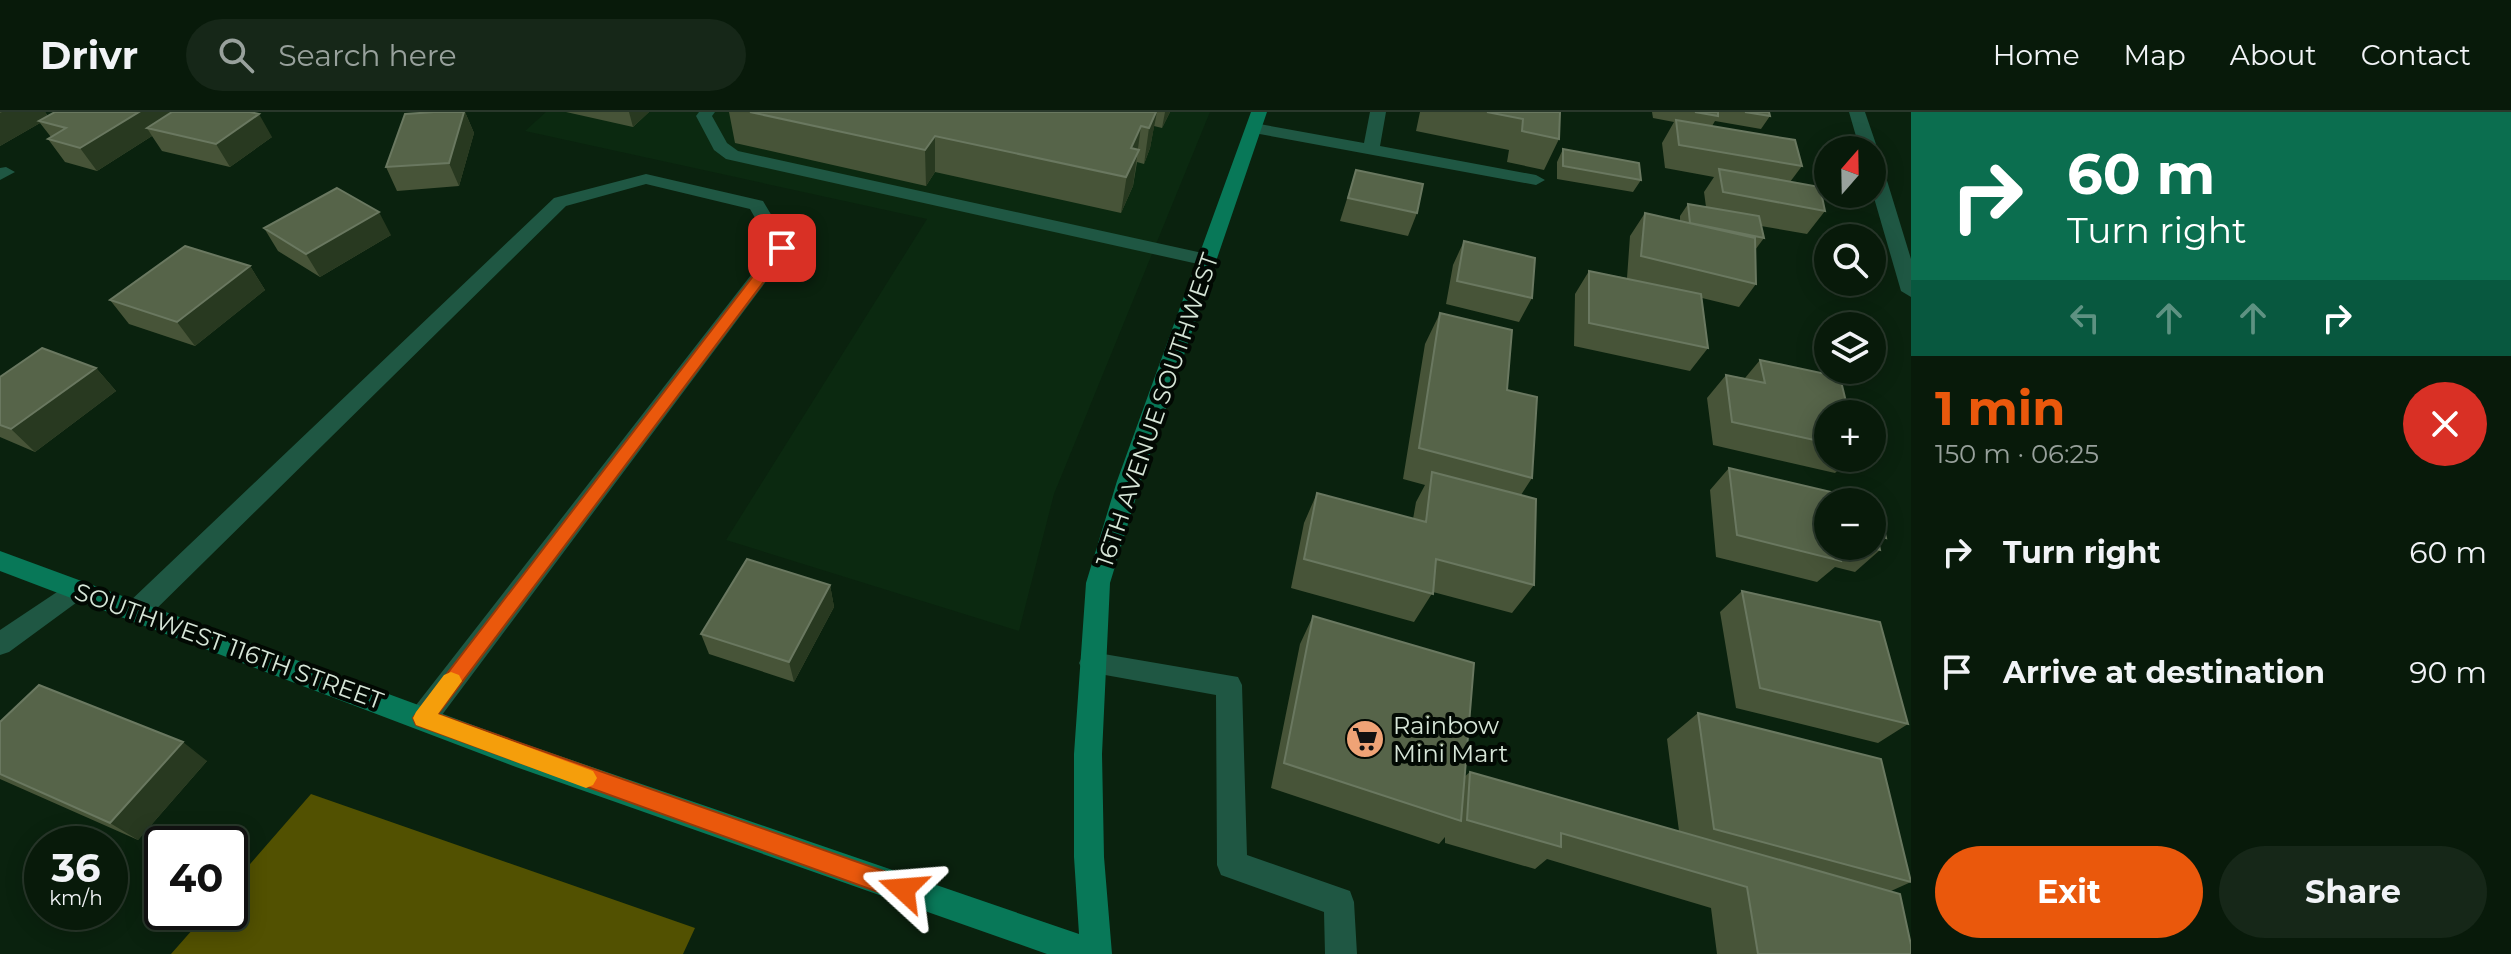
<!DOCTYPE html>
<html lang="en">
<head>
<meta charset="utf-8">
<style>
  body { margin:0; font-family:Montserrat,sans-serif; background:#162718; color:#f1f3f6; height:100vh; display:flex; flex-direction:column; font-size:30px; white-space:nowrap }
  * { box-sizing:border-box; margin:0 }
  p { font-size:26px; color:#98a19c }
  .icon { flex:none; width:44px; height:44px; fill:none; stroke:currentColor; stroke-width:2; stroke-linecap:round; stroke-linejoin:round }
  .map { position:relative; flex:1; overflow:hidden }
  .details { display:flex; flex-direction:column; background:#081a0a; width:600px }
  .details>* { flex:none }
  .banner { background:#0b6e4f; color:#fff; overflow:hidden }
  .needle { width:52px; rotate:20deg }
  .tools { position:absolute; left:1814px; top:24px; display:grid; gap:16px }
  .tools a { display:grid; place-items:center; width:72px; height:72px; border-radius:50%; background:#081a0a; box-shadow:0 4px 20px #0003,0 0 0 2px #29382b; font-size:40px }
  .speed { position:absolute; left:24px; top:714px; display:flex; gap:16px; font-size:40px; font-weight:700; text-align:center }
  .speed>* { display:grid; place-content:center; width:104px; height:104px; border-radius:50%; background:#081a0a; box-shadow:0 4px 20px #0003,0 0 0 2px #29382b; line-height:1 }
  .speed small { font-size:20px; font-weight:400 }
  .speed .limit { border:4px solid #111; border-radius:12px; background:#fff; color:#111 }
  .pin { position:absolute; display:grid; place-items:center; width:68px; height:68px; color:#fff; margin:-34px; border-radius:16px; box-shadow:0 4px 12px #0006 }
  .me { position:absolute; width:88px; margin:-44px; rotate:289deg; stroke-linejoin:round; filter:drop-shadow(0 0 6px #0008) }
  .turn { display:flex; align-items:center; gap:28px; height:168px; padding:0 24px; font-size:36px }
  .turn .icon { width:104px; height:104px; stroke-width:2.5 }
  .turn b { display:block; font-size:56px; line-height:68px }
  .lanes { display:flex; align-items:center; height:76px; padding:0 24px; background:#0003; justify-content:center; gap:40px; direction:ltr }
  .lanes .off { opacity:.35 }
  .round { display:grid; place-items:center; flex:none; width:84px; height:84px; border-radius:42px; background:#162718 }
  .headline { display:flex; align-items:center; justify-content:space-between; height:136px; padding:0 24px }
  h1 { font-size:48px; font-weight:700; line-height:60px; color:#ea580c }
  .primary-button { display:flex; gap:16px; margin-top:auto; padding:16px 24px }
  .primary-button a { flex:1; height:92px; border-radius:48px; background:#ea580c; color:#fff; font-size:32px; font-weight:700; line-height:92px; text-align:center }
  .primary-button a+a { background:#162718; color:#f1f3f6 }
  ul { padding:0; list-style:none }
  li { display:flex; align-items:center; gap:24px; height:120px; padding:0 24px }
  li div { flex:1 }
  li b { display:block; font-size:30px }
  li em { font-style:normal }
  header { display:flex; align-items:center; gap:48px; box-sizing:border-box; height:112px; padding:0 40px; background:#081a0a; border-bottom:2px solid #29382b }
  header strong { font-size:38px }
  nav { display:flex; gap:44px; margin-inline-start:auto; font-size:28px }
  .search { width:560px; height:72px; background:#162718; display:flex; align-items:center; gap:20px; box-sizing:border-box; padding:0 28px; border-radius:44px; color:#98a19c; font-size:30px }
  main { display:flex; flex:1; min-height:0 }
  .map>svg:first-child { display:block }
  .built { fill:#0b2910 }
  .forest { fill:#525101 }
  .lines { fill:none; stroke-linecap:round; stroke-linejoin:round }
  .lane { fill:#1f5743; fill-rule:evenodd }
  .street { fill:#1f5743; fill-rule:evenodd }
  .secondary { fill:#087858; fill-rule:evenodd }
  .wall { fill:#475438; fill-rule:evenodd }
  .shaded-wall { fill:#283920 }
  .building { fill:#566449; stroke:#6a7860; stroke-width:2 }
  .route { fill:#ea580c; stroke:#983908; stroke-width:2 }
  .slow { fill:#f59e0b }
  .labels { text-anchor:middle; dominant-baseline:central; stroke-width:8; stroke-linejoin:round; paint-order:stroke }
  .street-label { font-size:24px; fill:#d7e6d8; stroke:#020903 }
  .poi-label { font-size:24px; fill:#d7e6d8; stroke:#020903; text-anchor:start }
</style>
</head>
<body>
<header>
<strong>Drivr</strong>
<div class="search"><svg class="icon" aria-label="search" viewBox="0 0 24 24"><circle cx="10" cy="10" r="6"/><path d="M15 15l6 6"/></svg>Search here</div>
<nav><a>Home</a><a>Map</a><a>About</a><a>Contact</a></nav>
</header>
<main>
<div class="map">
<svg width="1911" height="842" viewBox="0 0 1911 842">
  <rect width="100%" height="100%" fill="#0a220e"/>
  <path class="built" d="M546 0H1210L1054 382 1019 519 726 428 927 107 525 19Z"/>
  <path class="forest" d="M311 682 695 816 683 842H171L208 800H230V775Z"/>
  <g class="lines">
    <path class="lane" d="M699 0H715L712 4 727 31 738 39 1207 142 1217 148 1207 154 726 47 714 38 696 4Z
      M1370 0H1386L1380 34 1536 63 1545 68 1536 73 1254 21 1246 16 1254 11 1364 31Z
      M6 55 15 60 0 68V56Z
      M646 62 763 89 791 136 433 615 423 618 413 615 409 606 413 597 772 136 750 97 646 72 566 94 145 508 136 511 127 508 123 500 127 492 554 86Z
      M1092 540 1238 565 1242 573 1247 743 1350 779 1354 790 1357 842H1325L1324 800 1221 763 1217 753 1216 583 1083 559 1079 551 1083 543Z"/>
    <path class="street" d="M1849 0H1865L1878 38 1875 42H1872V38H1860Z
      M1872 44 1881 49 1911 147V185L1901 179 1872 79Z
      M75 468 84 471 88 478 84 485 9 540 0 543V518Z"/>
    <path class="secondary" d="M1251 0H1267L1141 369 1110 471 1102 642 1104 745 1112 842H1047L516 655 0 459V439L516 629 1079 822 1074 745V642L1086 471 1117 369Z"/>
  </g>
  <path class="wall" d="M0 0H45L48 4 272 25 230 55 162 39 152 24 97 59 65 50 48 27 51 25 40 11 0 34Z
    M434 0H465L474 21 459 74 397 79 386 55Z
    M566 0H649L633 15Z
    M729 0H1170L1162 16 1154 14 1150 36 1144 52 1137 50 1133 74 1121 101 935 60 926 74 735 31Z
    M1420 0H1560L1559 27 1544 58 1507 50 1509 38 1416 19Z
    M1652 0H1769L1770 4 1761 17 1715 9 1712 14 1802 54 1790 70 1825 99 1807 122 1761 114 1764 126 1755 138 1756 172 1739 195 1702 186 1708 236 1690 259 1574 234 1575 182 1589 159 1627 166 1630 124 1645 101 1680 109V104L1688 92 1706 95 1704 80 1714 65 1665 56 1662 31 1674 10 1653 6Z
    M1563 37 1641 68 1633 80 1557 67V50Z
    M1356 58 1417 101 1408 124 1340 109Z
    M264 116 391 123 320 165 278 139Z
    M1464 129 1532 186 1519 210 1446 192 1453 153Z
    M250 154 265 178 195 234 129 212 110 188Z
    M1440 201 1507 278 1532 366 1521 383 1534 473 1512 501 1433 480 1414 510 1291 476 1304 411 1317 381 1413 407 1416 390 1425 373 1403 367 1425 232Z
    M1760 248 1828 302V346H1850L1835 361 1713 333 1707 286 1726 263 1745 266Z
    M96 256 116 279 35 340 0 325V265Z
    M1729 356 1878 391 1886 426 1879 432 1880 438 1855 460 1835 455 1817 470 1716 445 1710 378ZM1828 390H1872V434H1828Z
    M830 473 834 495 794 570 709 542 701 522Z
    M1742 479 1908 612 1878 631 1736 596 1720 500Z
    M1313 504 1464 665 1470 660 1679 719 1667 627 1698 601 1911 770 1891 779 1911 842H1717L1711 796 1547 747 1535 757 1445 731V725L1439 732 1271 676 1300 532Z
    M0 610 207 649 138 728 0 667Z"/>
  <path class="shaded-wall" d="M2 0H45L49 6 39 9 40 11 0 34V1Z
    M139 0H190L147 16 152 24 97 59 80 36Z
    M464 0H465L474 21 459 74 449 51Z
    M629 0H649L633 15Z
    M1157 0 1150 36 1144 52 1149 16Z
    M1165 0H1170L1162 16Z
    M259 2 272 25 230 55 216 32Z
    M1141 14 1133 74 1121 101 1131 36Z
    M935 24V60L926 74 925 38Z
    M379 100 391 123 320 165 306 142Z
    M250 154 265 178 195 234 177 210Z
    M96 256 116 279 35 340 11 317Z
    M830 473 834 495 794 570 789 550Z
    M183 630 207 649 138 728 110 711Z"/>
  <path class="building" d="M55 0H139L80 36 48 27 66 16 39 9Z
    M172 0H250L259 2 216 32 147 16Z
    M434 0H464L449 51 386 55 405 2Z
    M750 0H1156L1149 16 1141 14 1131 36 1139 38 1126 65 935 24 925 38Z
    M1487 0H1560L1559 27 1522 19 1523 7Z
    M1695 0H1718V4Z
    M1745 0H1769L1770 4Z
    M1676 8 1795 28 1802 54 1679 33Z
    M1563 37 1639 51 1641 68 1563 54Z
    M1719 57 1820 75 1825 99 1723 80Z
    M1356 58 1423 72 1417 101 1348 86Z
    M337 76 379 100 306 142 264 116Z
    M1688 92 1759 104 1764 126 1690 111Z
    M1645 101 1755 126 1756 172 1641 144Z
    M1464 129 1535 146 1532 186 1457 169Z
    M185 134 250 154 177 210 110 188Z
    M1589 159 1701 182 1708 236 1589 211Z
    M1440 201 1512 218 1507 278 1537 285 1532 366 1419 336Z
    M42 236 96 256 11 317 0 313V265Z
    M1760 248 1840 265 1849 302H1828V331L1732 310 1726 263 1765 271Z
    M1729 356 1878 391 1886 426 1877 423 1880 438 1864 434H1872V390H1828V434H1838L1841 449 1737 423Z
    M1432 360 1536 387 1534 473 1436 447 1433 482 1304 447 1317 381 1426 410Z
    M747 447 830 473 789 550 701 522Z
    M1742 479 1880 510 1908 612 1760 576Z
    M1313 504 1474 551 1461 709 1284 651Z
    M39 573 183 630 110 711 0 662V610Z
    M1698 601 1881 647 1911 770 1714 717Z
    M1470 660 1900 782 1911 833V842H1758L1747 775 1561 721V735L1467 708Z"/>
  <path class="route" d="M782 131 789 136 787 139 438 602 903 766 912 769 915 777 912 786 903 789 416 613 413 606 777 133Z"/>
  <path class="slow" d="M451 560 459 563 462 569 438 602 593 659 597 666 593 673 586 676 416 613 413 606 416 600 444 563Z"/>
  <defs>
    <g id="supermarket-disc" transform="scale(2)"><circle r="9.5" fill="#efa376" stroke="#020903"/><path d="M-6-5.5h2.5l.6 2H6L4.5 2H-2.5L-4.4-4H-6ZM-1.5 3.2a1.3 1.3 0 1 0 .1 0ZM3 3.2a1.3 1.3 0 1 0 .1 0Z" fill="#111"/></g>
  </defs>
  <g fill-rule="evenodd">
    <use href="#supermarket-disc" x="1365" y="627"/>
  </g>
  <g class="labels">
    <g class="street-label">
      <text transform="translate(1157 298) rotate(-71)">16TH AVENUE SOUTHWEST</text>
      <text transform="translate(229 534) rotate(20)">SOUTHWEST 116TH STREET</text>
    </g>
    <g class="poi-label">
      <text x="1393" y="613">Rainbow<tspan x="1393" dy="28">Mini Mart</tspan></text>
    </g>
  </g>
</svg>
<div class="tools">
<a><svg class="needle" viewBox="-14 -14 28 28"><path d="M0-13l5 13h-10z" fill="#e53935"/><path d="M0 13l5-13h-10z" fill="#98a19c"/></svg></a>
<a><svg class="icon" aria-label="search" viewBox="0 0 24 24"><circle cx="10" cy="10" r="6"/><path d="M15 15l6 6"/></svg></a>
<a><svg class="icon" aria-label="layers" viewBox="0 0 24 24"><path d="M12 4l9 5-9 5-9-5zM3 14l9 5 9-5"/></svg></a>
<a>+</a>
<a>−</a>
</div>
<div class="speed"><div>36<small>km/h</small></div><div class="limit">40</div></div>
<div class="pin" style="left:782px;top:136px;background:#d93025"><svg class="icon" aria-label="arrive" viewBox="0 0 24 24"><path d="M6 21V4h12l-3 4 3 4H6"/></svg></div>
<svg class="me" style="left:903px;top:777px" viewBox="-20 -20 40 40"><path d="M0-17L14 15 0 8-14 15z" fill="#ea580c" stroke="#fff" stroke-width="4"/></svg>
</div>
<section class="details">
<div class="banner">
<div class="turn"><svg class="icon" aria-label="right" viewBox="0 0 24 24"><path d="M7 20v-9h11M14 6l5 5-5 5"/></svg><div><b>60 m</b>Turn right</div></div>
<div class="lanes"><svg class="icon off" aria-label="left" viewBox="0 0 24 24"><path d="M17 20v-9H6M10 6l-5 5 5 5"/></svg><svg class="icon off" aria-label="ahead" viewBox="0 0 24 24"><path d="M12 20V5M6 11l6-6 6 6"/></svg><svg class="icon off" aria-label="ahead" viewBox="0 0 24 24"><path d="M12 20V5M6 11l6-6 6 6"/></svg><svg class="icon" aria-label="right" viewBox="0 0 24 24"><path d="M7 20v-9h11M14 6l5 5-5 5"/></svg></div>
</div>
<div class="headline"><div><h1>1 min</h1><p>150 m · 06:25</p></div><a class="round" style="background:#d93025;color:#fff"><svg class="icon" aria-label="close" viewBox="0 0 24 24"><path d="M6 6l12 12M18 6L6 18"/></svg></a></div>
<ul>
<li><svg class="icon" aria-label="right" viewBox="0 0 24 24"><path d="M7 20v-9h11M14 6l5 5-5 5"/></svg><div><b>Turn right</b></div><em>60 m</em></li>
<li><svg class="icon" aria-label="arrive" viewBox="0 0 24 24"><path d="M6 21V4h12l-3 4 3 4H6"/></svg><div><b>Arrive at destination</b></div><em>90 m</em></li>
</ul>
<div class="primary-button"><a>Exit</a><a>Share</a></div>
</section>
</main>
</body>
</html>
